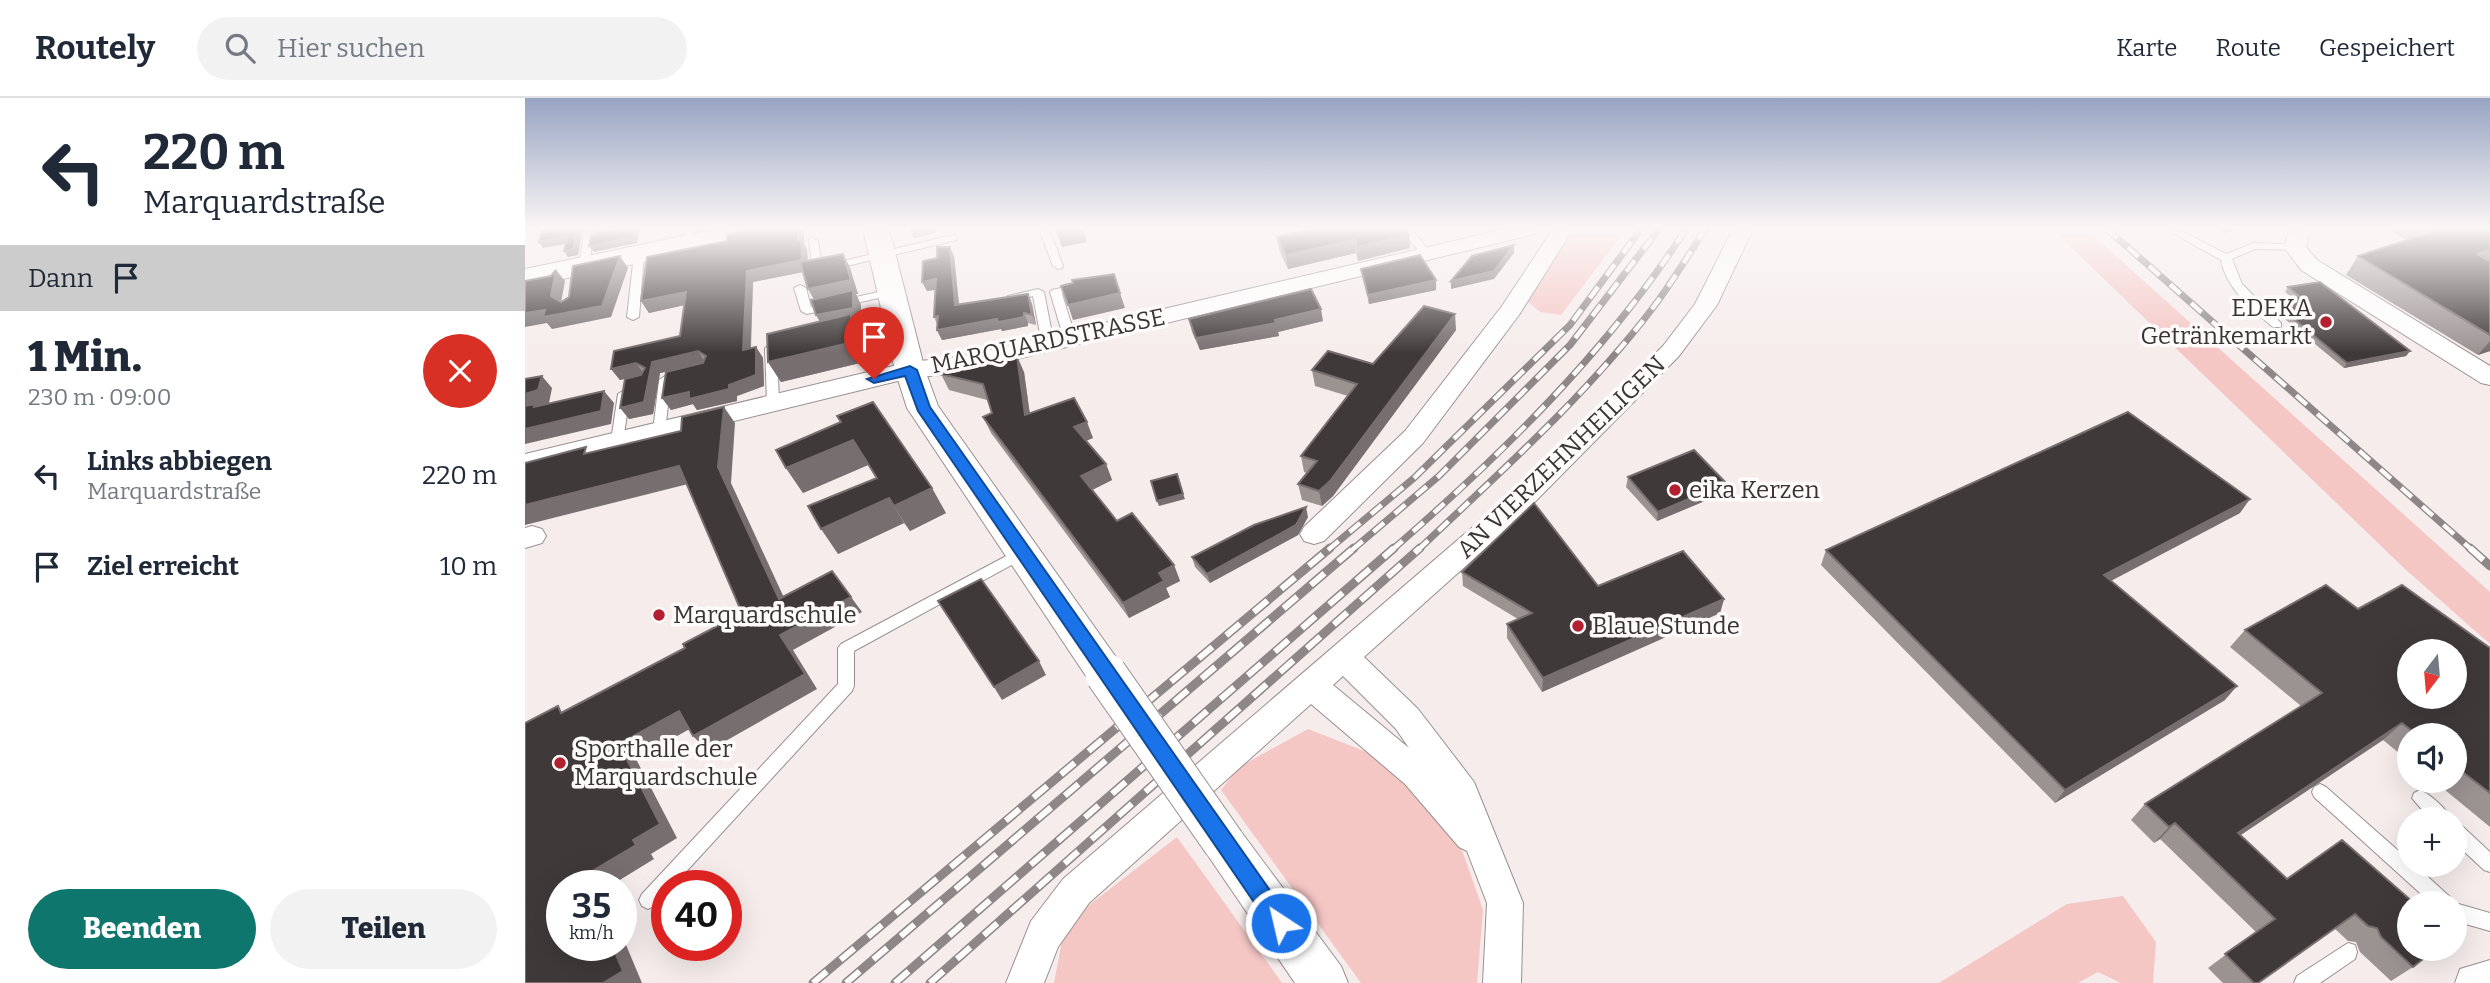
<!DOCTYPE html>
<html lang="de">
<head>
<meta charset="utf-8">
<style>
  body { margin:0; font-family:Bitter,serif; background:#f2f2f3; color:#1f2937; height:100vh; display:flex; flex-direction:column; font-size:26px; white-space:nowrap }
  * { box-sizing:border-box; margin:0 }
  p { font-size:23px; color:#747a83 }
  .icon { flex:none; width:38px; height:38px; fill:none; stroke:currentColor; stroke-width:2; stroke-linecap:round; stroke-linejoin:round }
  .map { position:relative; flex:1; overflow:hidden }
  .sheet { display:flex; flex-direction:column; background:#fff; width:525px }
  .sheet>* { flex:none }
  .top-card { background:#fff; color:#1f2937; overflow:hidden }
  .needle { width:46px; rotate:196deg }
  .tools { position:absolute; left:1872px; top:541px; display:grid; gap:14px }
  .tools a { display:grid; place-items:center; width:70px; height:70px; border-radius:50%; background:#fff; box-shadow:0 7px 28px #0002; font-size:35px }
  .speed { position:absolute; left:21px; top:772px; display:flex; gap:14px; font-size:35px; font-weight:700; text-align:center }
  .speed>* { display:grid; place-content:center; width:91px; height:91px; border-radius:50%; background:#fff; box-shadow:0 7px 28px #0002; line-height:1 }
  .speed small { font-size:18px; font-weight:400 }
  .speed .limit { border:10px solid #d22; background:#fff; color:#111 }
  .pin { position:absolute; display:grid; place-items:center; width:60px; height:60px; color:#fff; margin:-72px -30px; border-radius:50% 50% 50% 0; rotate:-45deg; box-shadow:0 0 7px #0007 }
  .pin .icon { rotate:45deg }
  .me { position:absolute; width:77px; margin:-38px; rotate:325deg; stroke-linejoin:round; filter:drop-shadow(0 0 5px #0008) }
  .turn { display:flex; align-items:center; gap:24px; height:147px; padding:0 28px; font-size:32px }
  .turn .icon { width:91px; height:91px; stroke-width:2.5 }
  .turn b { display:block; font-size:49px; line-height:60px }
  .then { display:flex; align-items:center; height:66px; padding:0 28px; background:#0003; gap:14px; font-size:26px }
  .round { display:grid; place-items:center; flex:none; width:74px; height:74px; border-radius:37px; background:#f2f2f3 }
  .head { display:flex; align-items:center; justify-content:space-between; height:119px; padding:0 28px }
  h1 { font-size:42px; font-weight:800; line-height:52px }
  .primary-button { display:flex; gap:14px; margin-top:auto; padding:14px 28px }
  .primary-button a { flex:1; height:80px; border-radius:42px; background:#0f766e; color:#fff; font-size:28px; font-weight:800; line-height:80px; text-align:center }
  .primary-button a+a { background:#f2f2f3; color:#1f2937 }
  ul { padding:0; list-style:none }
  li { display:flex; align-items:center; gap:21px; height:91px; padding:0 28px }
  li div { flex:1 }
  li b { display:block; font-size:26px }
  li em { font-style:normal }
  header { display:flex; align-items:center; gap:42px; box-sizing:border-box; height:98px; padding:0 35px; background:#fff; border-bottom:2px solid #e0e1e3 }
  header strong { font-size:33px }
  nav { display:flex; gap:38px; margin-inline-start:auto; font-size:24px }
  .search { width:490px; height:63px; background:#f2f2f3; display:flex; align-items:center; gap:18px; box-sizing:border-box; padding:0 24px; border-radius:38px; color:#747a83; font-size:26px }
  main { display:flex; flex:1; min-height:0 }
  .map>svg:first-child { display:block }
  .green { fill:#f4c6c4 }
  .lines { fill:none; stroke-linecap:round; stroke-linejoin:round }
  .service-casing { stroke:#98908f; stroke-width:2 }
  .minor-casing { stroke:#98908f; stroke-width:2 }
  .tertiary-casing { stroke:#98908f; stroke-width:2 }
  .secondary-casing { stroke:#98908f; stroke-width:2 }
  .service { fill:#fff; fill-rule:evenodd }
  .minor { fill:#fff; fill-rule:evenodd }
  .tertiary { fill:#fff; fill-rule:evenodd }
  .secondary { fill:#fff; fill-rule:evenodd }
  .rail-far1-casing { stroke:#8d8787; stroke-width:7 }
  .rail-casing { stroke:#8d8787; stroke-width:9 }
  .rail-far1 { stroke:#fffbfb; stroke-width:4.5; stroke-dasharray:14; stroke-linecap:butt }
  .rail { stroke:#fffbfb; stroke-width:6; stroke-dasharray:18; stroke-linecap:butt }
  .tertiary-bridge-casing { stroke:#98908f; stroke-width:43; stroke-linecap:butt }
  .tertiary-bridge { stroke:#fff; stroke-width:41 }
  .wall { fill:#9b9292 }
  .shaded-wall { fill:#776f6f }
  .building { fill:#403939; stroke:#776f6f; stroke-width:2; fill-rule:evenodd }
  .route { fill:#1a73e8; stroke:#114b97; stroke-width:2 }
  .poi-dot { fill:#b21f30; stroke:#fffbfb; stroke-width:2.5 }
  .labels { text-anchor:middle; dominant-baseline:central; stroke-width:7; stroke-linejoin:round; paint-order:stroke }
  .poi-label { font-size:24px; fill:#383434; stroke:#fffbfb; text-anchor:start }
  .street-label { font-size:24px; fill:#383434; stroke:#fffbfb }
</style>
</head>
<body>
<header>
<strong>Routely</strong>
<div class="search"><svg class="icon" aria-label="search" viewBox="0 0 24 24"><circle cx="10" cy="10" r="6"/><path d="M15 15l6 6"/></svg>Hier suchen</div>
<nav><a>Karte</a><a>Route</a><a>Gespeichert</a></nav>
</header>
<main>
<section class="sheet">
<div class="top-card">
<div class="turn"><svg class="icon" aria-label="left" viewBox="0 0 24 24"><path d="M17 20v-9H6M10 6l-5 5 5 5"/></svg><div><b>220 m</b>Marquardstraße</div></div>
<div class="then">Dann<svg class="icon" aria-label="arrive" viewBox="0 0 24 24"><path d="M6 21V4h12l-3 4 3 4H6"/></svg></div>
</div>
<div class="head"><div><h1>1 Min.</h1><p>230 m · 09:00</p></div><a class="round" style="background:#d93025;color:#fff"><svg class="icon" aria-label="close" viewBox="0 0 24 24"><path d="M6 6l12 12M18 6L6 18"/></svg></a></div>
<ul>
<li><svg class="icon" aria-label="left" viewBox="0 0 24 24"><path d="M17 20v-9H6M10 6l-5 5 5 5"/></svg><div><b>Links abbiegen</b><p>Marquardstraße</p></div><em>220 m</em></li>
<li><svg class="icon" aria-label="arrive" viewBox="0 0 24 24"><path d="M6 21V4h12l-3 4 3 4H6"/></svg><div><b>Ziel erreicht</b></div><em>10 m</em></li>
</ul>
<div class="primary-button"><a>Beenden</a><a>Teilen</a></div>
</section>
<div class="map">
<svg width="1965" height="885" viewBox="0 0 1965 885">
  <rect width="100%" height="100%" fill="#f6ecec"/>
  <path class="green" d="M1047 131H1101L1036 217 1015 214 1003 204Z
    M1527 131H1561L1965 494V546L1880 471Z
    M783 631 857 660 931 735 958 812 952 885H836L696 692 714 669Z
    M652 739 757 885H529L537 843 550 818Z
    M1598 798 1631 844 1628 885H1596L1573 874 1553 885H1414L1542 806Z"/>
  <g class="lines">
    <g class="service-casing">
      <path id="service" d="M84 131H106L101 134 68 140 64 167 63 169H55L54 167 59 136Z
        M159 131H169L167 147H159Z
        M514 131H524L538 168 537 170 533 171 528 168Z
        M877 131H887L906 156 905 158H897Z
        M1640 131H1653L1701 156 1729 145 1774 147 1775 149 1770 152 1730 151 1707 161 1717 186 1756 225V229H1748C1727 212 1701 190 1696 162Z
        M428 137 432 138V142L292 175 287 172 284 141 288 140 293 143 297 168Z
        M114 153 119 156 114 219 108 222 102 219 109 156Z
        M554 186 558 187V191L537 196 551 241 545 245 539 241 525 194 527 192Z
        M275 187 281 190 286 209 367 191 373 194 367 197 282 216 276 213 269 190Z
        M513 191 519 194 529 246 523 250 517 246 508 198 487 203 481 200 483 198Z
        M375 220 379 221V225L318 238 312 234 318 230Z
        M246 246 252 250 254 305 248 309 242 305 240 250Z
        M140 278 146 282 140 333 134 337 128 333 134 282Z
        M99 292 105 296 98 343 92 347 86 343 93 296Z
        M498 449 503 450 505 454 503 458 329 553V588L327 593 148 788H142V795L129 808 123 811 117 808 114 802 117 796 313 586V550L316 546Z
        M1795 686 1801 689 1885 763V766H1889L1925 799 1928 805H1906L1789 699 1787 694 1789 689Z
        M1895 692C1906 697 1921 710 1926 721H1905L1887 700 1889 695Z
        M1930 725 1936 727 1965 754V774L1959 772 1930 745Z
        M1930 805 1965 815V833L1930 823Z
        M1823 845 1830 847 1832 854 1830 861 1795 885H1769L1772 878Z"/>
    </g>
    <g class="minor-casing">
      <path id="minor" d="M980 131H1016L1006 137 434 275 385 280 0 374V356L385 264 434 259Z
        M1028 131H1048L994 217 898 345 799 443 789 446 779 443 775 436 779 429 880 333 977 208Z
        M1208 131H1228L1192 207 1154 258 991 423 839 559 893 611 949 684 998 805 996 885H958L962 805 942 753 934 749 880 686 786 606 564 805 533 849 519 885H481L506 823 538 781 971 409 1096 289 1138 248 1170 206ZM818 578 871 631 884 650 808 587Z
        M1765 131H1785L1781 149 1792 162 1965 268V287L1956 285 1776 172 1759 149Z
        M7 428 17 431 21 438 17 445 0 450V430Z
        M1965 862V885H1930L1935 871Z"/>
    </g>
    <g class="tertiary-casing">
      <path id="tertiary" d="M338 131H364L400 272 413 308 595 565 600 576 595 587 581 592 567 587 382 310 370 272Z
        M699 725 714 731 816 868 823 885H770L684 759 677 745 684 731Z"/>
    </g>
    <g class="secondary-casing">
      <path id="secondary" d="M191 131H246L242 137 232 140 0 189V171Z"/>
    </g>
    <use href="#service" class="service"/>
    <use href="#minor" class="minor"/>
    <use href="#tertiary" class="tertiary"/>
    <use href="#secondary" class="secondary"/>
    <g class="rail-far1-casing">
      <path id="rail-far1" d="M1582 131 1947 452
        M803 452 889 380 1045 227 1116 131
        M827 452 914 378 1045 247 1134 131
        M867 452C977 356 1081 255 1161 131
        M893 452C974 375 1059 300 1127 211 1146 186 1163 158 1180 131"/>
    </g>
    <g class="rail-casing">
      <path id="rail" d="M1945 450 1965 468
        M288 885 805 450
        M321 885 829 450
        M370 885 869 450
        M405 885 895 450"/>
    </g>
    <use href="#rail-far1" class="rail-far1"/>
    <use href="#rail" class="rail"/>
    <g class="tertiary-bridge-casing">
      <path id="tertiary-bridge" d="M581 576 699 745"/>
    </g>
    <use href="#tertiary-bridge" class="tertiary-bridge"/>
  </g>
  <path class="wall" d="M224 131H279V145L282 152 283 163 318 156 325 170 333 196H331L336 207V225H331L337 236 338 257 335 258V265L256 284 243 264 295 223 289 201 278 174 228 184 226 250 231 249 238 260 239 288 212 298V303L172 312 168 306 146 312 137 300 141 274 135 275 128 316 104 321 100 281 95 282 86 271 155 238 159 207 124 215 116 203 202 143Z
    M1692 131H1713L1699 135Z
    M1862 131H1960L1965 134V253L1953 257 1821 177 1833 158 1882 142Z
    M884 137 885 150 833 163 831 155 763 171 754 152 752 139Z
    M429 158 434 206 503 196 507 206 511 227 503 225V228L477 233 476 231 417 242 412 232V226L409 219 410 192 402 193 397 184Z
    M836 171 911 192 844 206Z
    M1763 189 1885 253 1881 258 1819 270 1744 208 1747 203 1767 199 1760 194Z
    M664 221 798 223 753 234 754 238 675 252 667 234Z
    M931 232 808 398 797 408 777 402 773 386 782 375 779 374 776 358 823 298 790 288 787 272 848 266Z
    M499 274 505 316 568 340 561 343 581 366 587 382 567 392 592 423 649 467 655 483 641 490 645 499 604 520 466 335 458 319 467 315 462 302 424 292 416 276Z
    M316 325 421 415 385 433 379 425 313 456 351 380 343 367 278 395 261 370Z
    M1103 379 1201 385 1199 395 1132 423 1101 389Z
    M1715 415 1586 483 1700 602 1530 705 1296 467 1301 452Z
    M783 419 773 437 685 485 670 469 667 459Z
    M937 474 1073 488 1199 501 1195 515 1017 594 982 540V526L993 521 938 488Z
    M1833 511 1965 550V729L1908 682H1930V637H1885V664L1858 642 1716 737 1762 781 1817 742 1888 869 1866 883 1835 854 1831 844 1823 843 1809 830 1733 885H1698L1683 870 1731 834 1635 741 1629 745 1606 722 1620 706 1776 608 1705 549 1720 532Z"/>
  <path class="shaded-wall" d="M52 131H73L57 135 53 157 43 159 39 153Z
    M109 131H115L112 145 69 154 64 148Z
    M273 131H279V145L282 152 283 173 228 184 225 263 218 252 222 173 273 142Z
    M390 131H410V135L389 140 385 132Z
    M551 131H558L562 144 537 149 532 135Z
    M1701 131H1713L1699 135Z
    M884 137 885 150 833 163 832 149Z
    M43 138 47 145 18 150 14 144Z
    M830 142 831 155 763 171 761 157Z
    M989 147V155L969 181 926 191V183Z
    M425 149 429 158 435 217 430 207Z
    M1965 152V165L1952 156Z
    M318 156 325 170 333 196H331L336 207V225H331L337 236 338 257 335 258V265L256 284 243 264 299 231 291 217V205L283 191Z
    M95 158 103 170 86 219 27 231 22 225 0 229V215L20 212 25 218Z
    M31 172 40 183 35 210 26 198Z
    M411 181 415 191 402 193 397 184Z
    M911 182V192L844 206 843 197Z
    M161 194 169 205 124 215 116 203Z
    M595 195 600 210 548 222 543 207Z
    M503 196 507 206 511 227 507 217Z
    M796 211 798 223 753 234 754 238 675 252 671 240Z
    M499 215 503 225V228L477 233 476 231 417 242 412 232Z
    M930 216 931 232 808 398 797 408 794 393Z
    M1965 243V253L1953 257Z
    M231 249 238 260 239 288 212 298V303L172 312 168 306 146 312 137 300 164 294 204 287Z
    M173 253 180 264 135 275 128 316 104 321 95 310 127 264Z
    M1885 253 1881 258 1819 270 1822 265Z
    M492 258 499 274 507 333 500 317Z
    M111 265 119 276 95 282 86 271Z
    M17 278 27 290 24 305 0 311V296Z
    M79 293 89 305 86 326 0 346V331Z
    M199 309 210 325 206 385 267 517 254 501 193 369Z
    M562 324 568 340 555 345 549 329Z
    M328 342 343 367 278 395 261 370Z
    M581 366 587 382 563 394 556 378Z
    M154 368 167 385 0 427V407Z
    M1201 385 1199 395 1132 423 1133 414Z
    M407 390 421 415 385 433 369 408Z
    M658 396 660 401 634 408 632 403Z
    M364 400 379 425 313 456 296 431Z
    M1725 401 1715 415 1570 491 1579 477Z
    M781 409 783 419 773 437 685 485 682 476Z
    M649 467 655 483 641 490 645 499 604 520 598 505 634 475Z
    M326 499 337 514 268 552 292 591 183 653 168 638 255 537Z
    M1199 501 1195 515 1017 594 1018 580Z
    M514 563 521 577 477 602 469 589Z
    M1712 588 1700 602 1530 705 1540 692Z
    M154 613 170 628 111 661 152 740 126 756 129 761 85 788H62L59 778 108 742 94 646Z
    M1877 625 1858 642 1696 750 1713 735Z
    M1650 725 1635 741 1629 745 1644 729Z
    M96 835 117 885H78L87 847H96Z"/>
  <path class="building" d="M17 131H52L48 151 39 153 43 138 14 144Z
    M95 131H109L107 139 64 148 66 136Z
    M224 131H273V142L276 141 277 162 222 173 218 252 231 249V277L204 287V291L164 301V294L137 300 141 274 178 265 181 258 173 253 127 264 119 304 95 310 100 281 116 277 120 270 111 265 86 271 89 253 155 238 161 194 116 203 122 159 202 143V136Z
    M531 131H551L532 135Z
    M788 131H881L884 137 832 149 830 142 761 157 752 139Z
    M1906 131H1960L1965 134V152L1952 156 1965 163V237L1833 158 1910 133Z
    M989 147 969 173 926 183 947 158Z
    M412 149H425L430 207 503 196 507 217 499 215V219L473 224 472 221 412 232 413 218 409 219 411 181 397 184 398 163 412 160Z
    M318 156 326 182 283 191 275 164Z
    M895 157 911 182 843 197 836 171Z
    M95 158 77 208 18 219 20 212 0 215V183L26 178 31 172 26 198 36 204 44 199 48 168Z
    M589 176 595 195 543 207 536 188 548 185 547 182Z
    M1795 184 1885 253 1822 265 1747 203 1774 198 1763 189Z
    M786 191 796 211 750 222 751 225 671 240 664 221Z
    M328 192V210L291 217 286 202Z
    M899 208 930 216 805 383 794 393 773 386 792 363 776 358 832 286 787 272 803 253 848 266Z
    M326 216 327 237H324V245L243 264 242 236Z
    M492 258 500 317 549 300 562 324 549 329 581 366 556 378 592 423 607 415 649 467 634 475 639 483 598 505 458 319 467 315 458 286 416 276Z
    M17 278 13 292 0 296V281Z
    M79 293 76 313 0 331V308L10 306 9 309Z
    M348 304 407 390 369 408 364 400 296 431 283 408 352 380 328 342 261 370 251 352 316 324 312 318Z
    M199 309 193 369 254 501 307 473 326 499 255 537 280 576 168 638 154 613 94 646 135 726 108 742 111 747 59 778 62 788H37V847H87L98 873 78 885H0V625L33 608 36 615 160 550 158 546 217 515 154 368 0 407V365L61 349 59 356 156 333 157 319Z
    M1603 314 1725 401 1579 477 1712 588 1540 692 1301 452Z
    M1169 352 1201 385 1133 414 1103 379Z
    M652 376 658 396 632 403 626 383Z
    M1009 405 1073 488 1158 453 1199 501 1018 580 982 526 1007 515 937 474Z
    M781 409 771 427 682 476 667 459 729 427Z
    M456 481 514 563 469 589 413 503Z
    M1801 487 1833 511 1877 487 1965 550V695L1930 668V637H1892L1877 625 1713 735 1762 781 1817 742 1889 805H1885V850H1912L1888 869 1856 839 1852 830 1843 828 1830 816 1733 885H1729L1700 856 1750 821 1650 725 1644 729 1620 706 1797 595 1720 532ZM1885 553H1930V598H1885Z"/>
  <linearGradient id="sky" x2="0" y2="1"><stop stop-color="#97a4c2"/><stop offset="0.51" stop-color="#fbf6f6"/><stop offset="1" stop-color="#fbf6f6" stop-opacity="0"/></linearGradient>
  <rect width="1965" height="255" fill="url(#sky)"/>
  <path class="route" d="M385 268 392 272 405 309 763 818 766 825 763 832 756 835 748 832 393 313 380 278 349 285 342 281Z"/>
  <g class="poi-dot">
    <circle cx="1801" cy="224" r="7"/>
    <circle cx="1150" cy="392" r="7"/>
    <circle cx="134" cy="517" r="7"/>
    <circle cx="1053" cy="528" r="7"/>
    <circle cx="35" cy="665" r="7"/>
  </g>
  <g class="labels">
    <g class="poi-label">
      <text x="1787" y="210" text-anchor="end">EDEKA<tspan x="1787" dy="28">Getränkemarkt</tspan></text>
      <text x="1164" y="392">eika Kerzen</text>
      <text x="148" y="517">Marquardschule</text>
      <text x="1067" y="528">Blaue Stunde</text>
      <text x="49" y="651">Sporthalle der<tspan x="49" dy="28">Marquardschule</tspan></text>
    </g>
    <g class="street-label">
      <text transform="translate(523 243) rotate(-12)">MARQUARDSTRASSE</text>
      <text transform="translate(1036 359) rotate(-44)">AN VIERZEHNHEILIGEN</text>
    </g>
  </g>
</svg>
<div class="tools">
<a><svg class="needle" viewBox="-14 -14 28 28"><path d="M0-13l5 13h-10z" fill="#e53935"/><path d="M0 13l5-13h-10z" fill="#747a83"/></svg></a>
<a><svg class="icon" aria-label="sound" viewBox="0 0 24 24"><path d="M4 9h4l5-4v14l-5-4H4zM17 9q2 3 0 6"/></svg></a>
<a>+</a>
<a>−</a>
</div>
<div class="speed"><div>35<small>km/h</small></div><div class="limit">40</div></div>
<div class="pin" style="left:349px;top:281px;background:#d93025"><svg class="icon" aria-label="arrive" viewBox="0 0 24 24"><path d="M6 21V4h12l-3 4 3 4H6"/></svg></div>
<svg class="me" style="left:756px;top:825px" viewBox="-20 -20 40 40"><circle r="17" fill="#1a73e8" stroke="#fff" stroke-width="3"/><path d="M0-11L8 9 0 5-8 9z" fill="#fff"/></svg>
</div>
</main>
</body>
</html>
